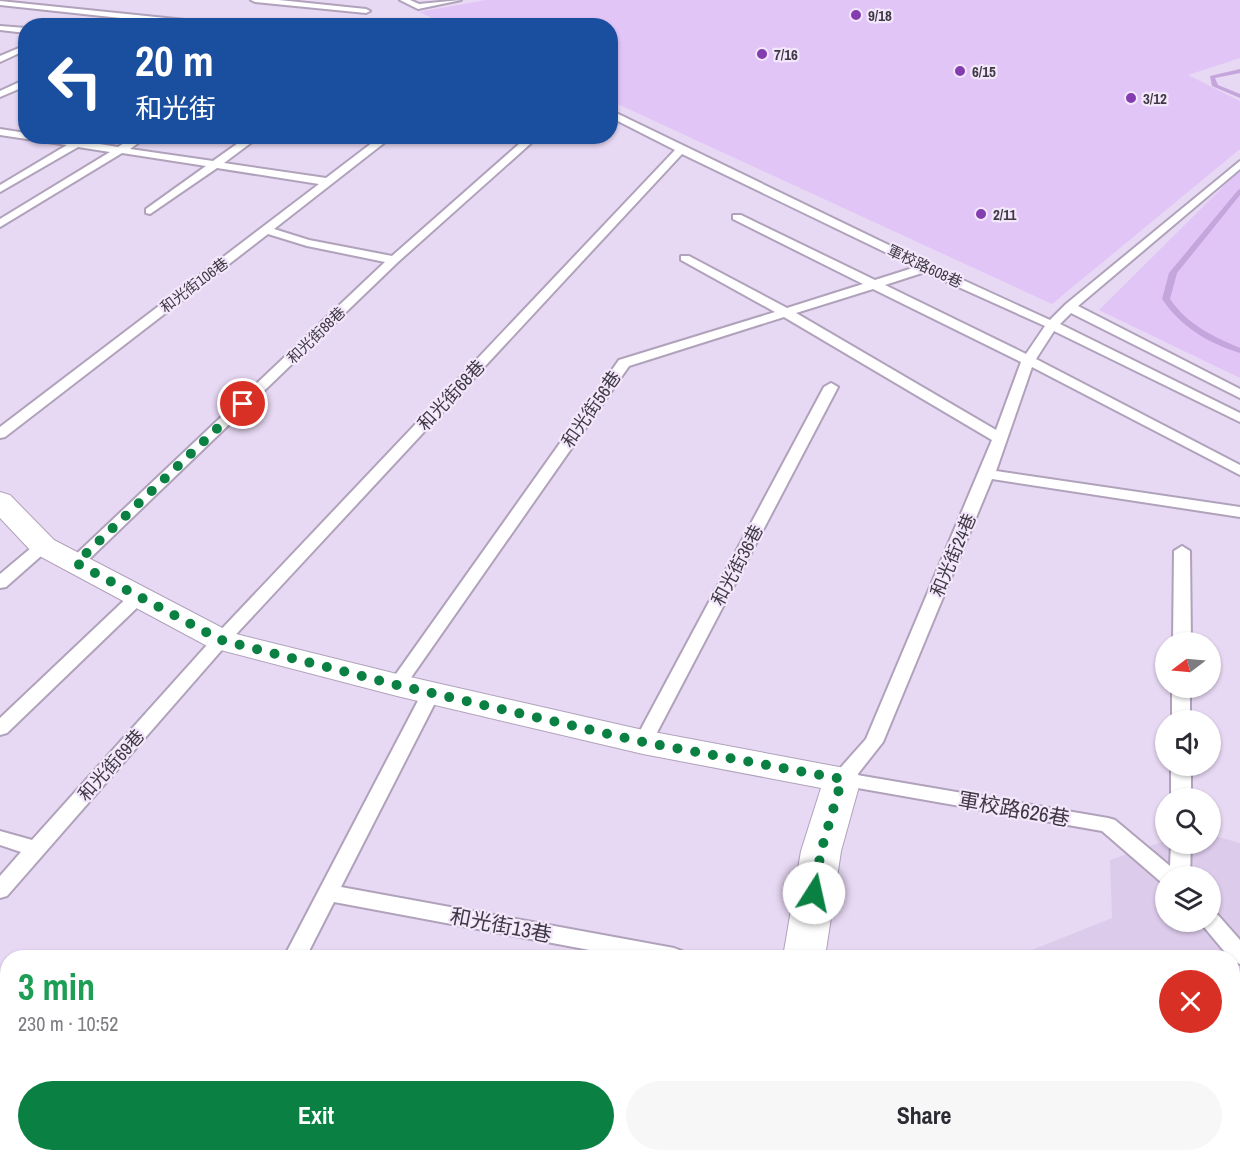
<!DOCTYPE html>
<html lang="en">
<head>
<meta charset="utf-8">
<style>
  body { margin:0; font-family:"Archivo Narrow","Noto Sans TC",sans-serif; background:#f7f7f7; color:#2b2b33; height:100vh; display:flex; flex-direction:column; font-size:22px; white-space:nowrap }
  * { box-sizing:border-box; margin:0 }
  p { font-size:20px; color:#7c7c81 }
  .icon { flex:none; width:33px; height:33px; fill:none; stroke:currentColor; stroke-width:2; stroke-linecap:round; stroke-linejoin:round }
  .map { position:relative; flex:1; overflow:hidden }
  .side { position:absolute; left:0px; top:950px; width:1240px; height:212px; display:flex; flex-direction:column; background:#fff; border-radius:24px 24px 0 0; box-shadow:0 2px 4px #0004 }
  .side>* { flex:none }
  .top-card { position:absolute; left:18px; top:18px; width:600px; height:126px; border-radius:24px; box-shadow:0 2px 4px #0004; background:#1a4fa0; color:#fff; overflow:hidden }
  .needle { width:39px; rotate:254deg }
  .fabs { position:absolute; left:1155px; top:632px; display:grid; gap:12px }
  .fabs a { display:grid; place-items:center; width:66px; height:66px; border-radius:50%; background:#fff; box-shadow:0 2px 4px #0004; font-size:30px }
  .pin { position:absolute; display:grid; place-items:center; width:51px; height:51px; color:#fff; margin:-26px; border:3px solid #fff; border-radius:50%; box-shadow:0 2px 6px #0007 }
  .me { position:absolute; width:66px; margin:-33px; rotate:10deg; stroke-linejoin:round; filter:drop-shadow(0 0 4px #0008) }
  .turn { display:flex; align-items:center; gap:21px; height:126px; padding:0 18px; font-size:27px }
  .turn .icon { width:78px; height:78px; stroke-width:2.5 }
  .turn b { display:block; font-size:42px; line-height:51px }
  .round { display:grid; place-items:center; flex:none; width:63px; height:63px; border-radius:32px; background:#f7f7f7 }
  .headline { display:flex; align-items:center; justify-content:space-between; height:102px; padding:0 18px }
  h1 { font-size:36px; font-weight:800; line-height:45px; color:#1e9e55 }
  .button { display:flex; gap:12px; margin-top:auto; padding:12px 18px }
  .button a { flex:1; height:69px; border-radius:36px; background:#0b8043; color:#fff; font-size:24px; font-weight:800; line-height:69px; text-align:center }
  .button a+a { background:#f7f7f7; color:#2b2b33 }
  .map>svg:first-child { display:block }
  .built { fill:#ddcbec; fill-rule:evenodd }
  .green { fill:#e1c5f7 }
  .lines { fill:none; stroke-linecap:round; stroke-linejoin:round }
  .stream { fill:#c5a6dc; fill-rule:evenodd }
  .service-casing { stroke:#b0a2bb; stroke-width:4 }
  .minor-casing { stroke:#b0a2bb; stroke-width:2 }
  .tertiary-casing { stroke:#b0a2bb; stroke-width:3 }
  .service { fill:#fff; fill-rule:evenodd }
  .minor { fill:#fff; fill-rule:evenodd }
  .tertiary { fill:#fff; fill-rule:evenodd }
  .route { stroke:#0b8043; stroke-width:10; stroke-dasharray:0 18 }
  .poi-dot { fill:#843daf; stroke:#f3e7fc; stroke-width:2 }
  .labels { text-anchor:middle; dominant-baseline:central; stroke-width:4.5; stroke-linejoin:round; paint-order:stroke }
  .far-poi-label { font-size:15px; font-weight:bold; fill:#3f3944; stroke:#f3e7fc; text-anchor:start }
  .far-street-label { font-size:15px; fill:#3f3944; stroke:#f3e7fc }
  .street-label { font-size:18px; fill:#3f3944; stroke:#f3e7fc }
  .near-street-label { font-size:21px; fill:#3f3944; stroke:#f3e7fc }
</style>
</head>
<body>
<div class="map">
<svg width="1240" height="1160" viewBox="0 0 1240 1160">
  <rect width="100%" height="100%" fill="#e7d8f3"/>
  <path class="built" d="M1211 835 1240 843V1004L1233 1005V957H1014L1112 918 1110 860 1165 841 1166 843H1210ZM1166 876H1210V921H1166Z
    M124 1154H801L782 1160H95Z"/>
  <path class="green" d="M486 0H1240V58L1188 75 1240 101V149L1052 304 611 101 610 26 448 25 419 12Z
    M1240 170V378L1099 310Z"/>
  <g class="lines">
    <path class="stream" d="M1240 69V73L1215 78 1218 85 1240 94V98L1212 86 1210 76Z
      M1240 189V195L1177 273 1170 299C1188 325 1212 336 1240 348V353C1208 343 1181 327 1162 299L1169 273 1238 190Z"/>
    <g class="service-casing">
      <path id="service" d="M251 0H279L366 9 370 11 366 13 255 2Z
        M400 0H410L419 4 461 0 418 9Z
        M0 1 224 24 228 26H195L0 5Z
        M0 26 26 28V33L0 30Z
        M26 45V50L0 62V56Z
        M26 79V86L0 97V91Z
        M610 110 930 265 1050 320 1066 304 1240 161V169L1078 306 1240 389V398L1071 313 1060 324 1240 413V422L1054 331 1036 359 1240 465V475L1032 367 996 471 1240 507V517L992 479 883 742 857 775 1108 818 1115 820 1170 866 1171 843H1191L1190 876H1166V883L1161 882 1102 831 835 784 832 779 835 774 866 739 992 440 784 317 629 366 403 689H391L388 685 391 681 619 360 775 312 681 260V256H689L787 308 863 284 733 219V215H741L875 280 916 267 682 154 227 644 7 896 0 898V876L21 852 0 845V831L32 840 215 636 675 150 610 117ZM925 272 1045 326 1026 354 885 285ZM873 289 1021 362 996 430 796 313Z
        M0 129 26 133V136H50L118 147 135 136H148L130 149 213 161 248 136H260L224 163 326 178 381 136H393L274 229 309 240 392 256 528 136H539L398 262 82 566H70L68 563 70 560 385 262 307 246 268 234 5 437 0 438V427L319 184 217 168 150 214 146 213V209L206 166 122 153 0 227V219L110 152 78 147 0 192V185L67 145 0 135Z
        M831 383 838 387 652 742 650 747 643 748 636 747 634 742 824 387Z
        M43 541 51 546 49 549 6 587 0 588V574L37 543Z
        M1182 546 1190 551 1191 642H1173L1174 551Z
        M138 592 146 597 144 601 7 733 0 735V718L132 593Z
        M431 687 437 689 440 693 341 887 674 948 682 951 685 957H627L334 902 306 957H284L422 693 425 689Z
        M1172 687H1190V720H1172Z
        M1171 765H1191V798H1171Z
        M1210 913 1218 915 1240 940V964L1233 961V957H1229L1199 921H1210Z"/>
    </g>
    <g class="minor-casing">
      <path id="minor" d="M0 492 10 495 54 540 232 633 397 674 643 730 855 770 861 779 841 851 825 957H783L801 851 821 788 643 754 397 696 209 647 32 552 0 518Z
        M760 1154H808L807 1160H759Z"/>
    </g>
    <g class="tertiary-casing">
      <path id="tertiary" d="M1240 1039V1080L1233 1082V1041Z
        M1240 1112V1156L1233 1158 1221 1154H1233V1114Z
        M945 1154H1009L1006 1160H942Z
        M1149 1154H1213L1210 1160H1146Z"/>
    </g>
    <use href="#service" class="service"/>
    <use href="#minor" class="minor"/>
    <use href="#tertiary" class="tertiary"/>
  </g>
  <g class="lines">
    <path class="route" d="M243 404 76 563 221 640 397 685 643 742 842 779 821 851 814 893"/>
  </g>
  <g class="poi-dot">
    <circle cx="856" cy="15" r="6"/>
    <circle cx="762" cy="54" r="6"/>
    <circle cx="960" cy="71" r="6"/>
    <circle cx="1131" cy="98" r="6"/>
    <circle cx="981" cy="214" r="6"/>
  </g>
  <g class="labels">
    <g class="far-poi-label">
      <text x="868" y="15">9/18</text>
      <text x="774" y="54">7/16</text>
      <text x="972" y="71">6/15</text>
      <text x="1143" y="98">3/12</text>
      <text x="993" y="214">2/11</text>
    </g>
    <g class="far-street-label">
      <text transform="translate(925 266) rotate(25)">軍校路608巷</text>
      <text transform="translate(194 285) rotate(-37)">和光街106巷</text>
      <text transform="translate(316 335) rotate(-44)">和光街88巷</text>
    </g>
    <g class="street-label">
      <text transform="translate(451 395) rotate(-47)">和光街68巷</text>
      <text transform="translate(591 409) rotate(-55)">和光街56巷</text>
      <text transform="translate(953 555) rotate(-67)">和光街24巷</text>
      <text transform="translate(737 565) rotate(-62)">和光街36巷</text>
      <text transform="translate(111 765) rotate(-48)">和光街69巷</text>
    </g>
    <g class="near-street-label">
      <text transform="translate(1014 809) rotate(10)">軍校路626巷</text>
      <text transform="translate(501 925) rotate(11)">和光街13巷</text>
    </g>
  </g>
</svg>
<div class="fabs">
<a><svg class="needle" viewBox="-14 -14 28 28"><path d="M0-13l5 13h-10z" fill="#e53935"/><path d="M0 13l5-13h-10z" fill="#7c7c81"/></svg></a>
<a><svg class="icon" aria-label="sound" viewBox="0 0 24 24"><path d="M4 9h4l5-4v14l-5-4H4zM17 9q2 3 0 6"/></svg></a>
<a><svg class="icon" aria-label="search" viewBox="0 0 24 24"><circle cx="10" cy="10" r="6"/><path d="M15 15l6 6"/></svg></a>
<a><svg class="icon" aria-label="layers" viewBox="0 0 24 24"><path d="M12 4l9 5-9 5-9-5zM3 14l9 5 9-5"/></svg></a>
</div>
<div class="pin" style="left:243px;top:404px;background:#d93025"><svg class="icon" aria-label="arrive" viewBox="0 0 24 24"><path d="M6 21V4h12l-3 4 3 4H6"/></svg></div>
<svg class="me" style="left:814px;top:893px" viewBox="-20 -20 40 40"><circle r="19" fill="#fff"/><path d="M0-13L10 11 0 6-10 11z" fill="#0b8043"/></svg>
<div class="top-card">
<div class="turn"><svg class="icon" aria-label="left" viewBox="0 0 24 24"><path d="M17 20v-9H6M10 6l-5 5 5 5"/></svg><div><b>20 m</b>和光街</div></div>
</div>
<section class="side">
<div class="headline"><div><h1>3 min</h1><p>230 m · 10:52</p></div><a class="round" style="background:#d93025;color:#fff"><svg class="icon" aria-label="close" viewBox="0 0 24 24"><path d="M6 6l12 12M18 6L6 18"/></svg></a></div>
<div class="button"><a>Exit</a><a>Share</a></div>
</section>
</div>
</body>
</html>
